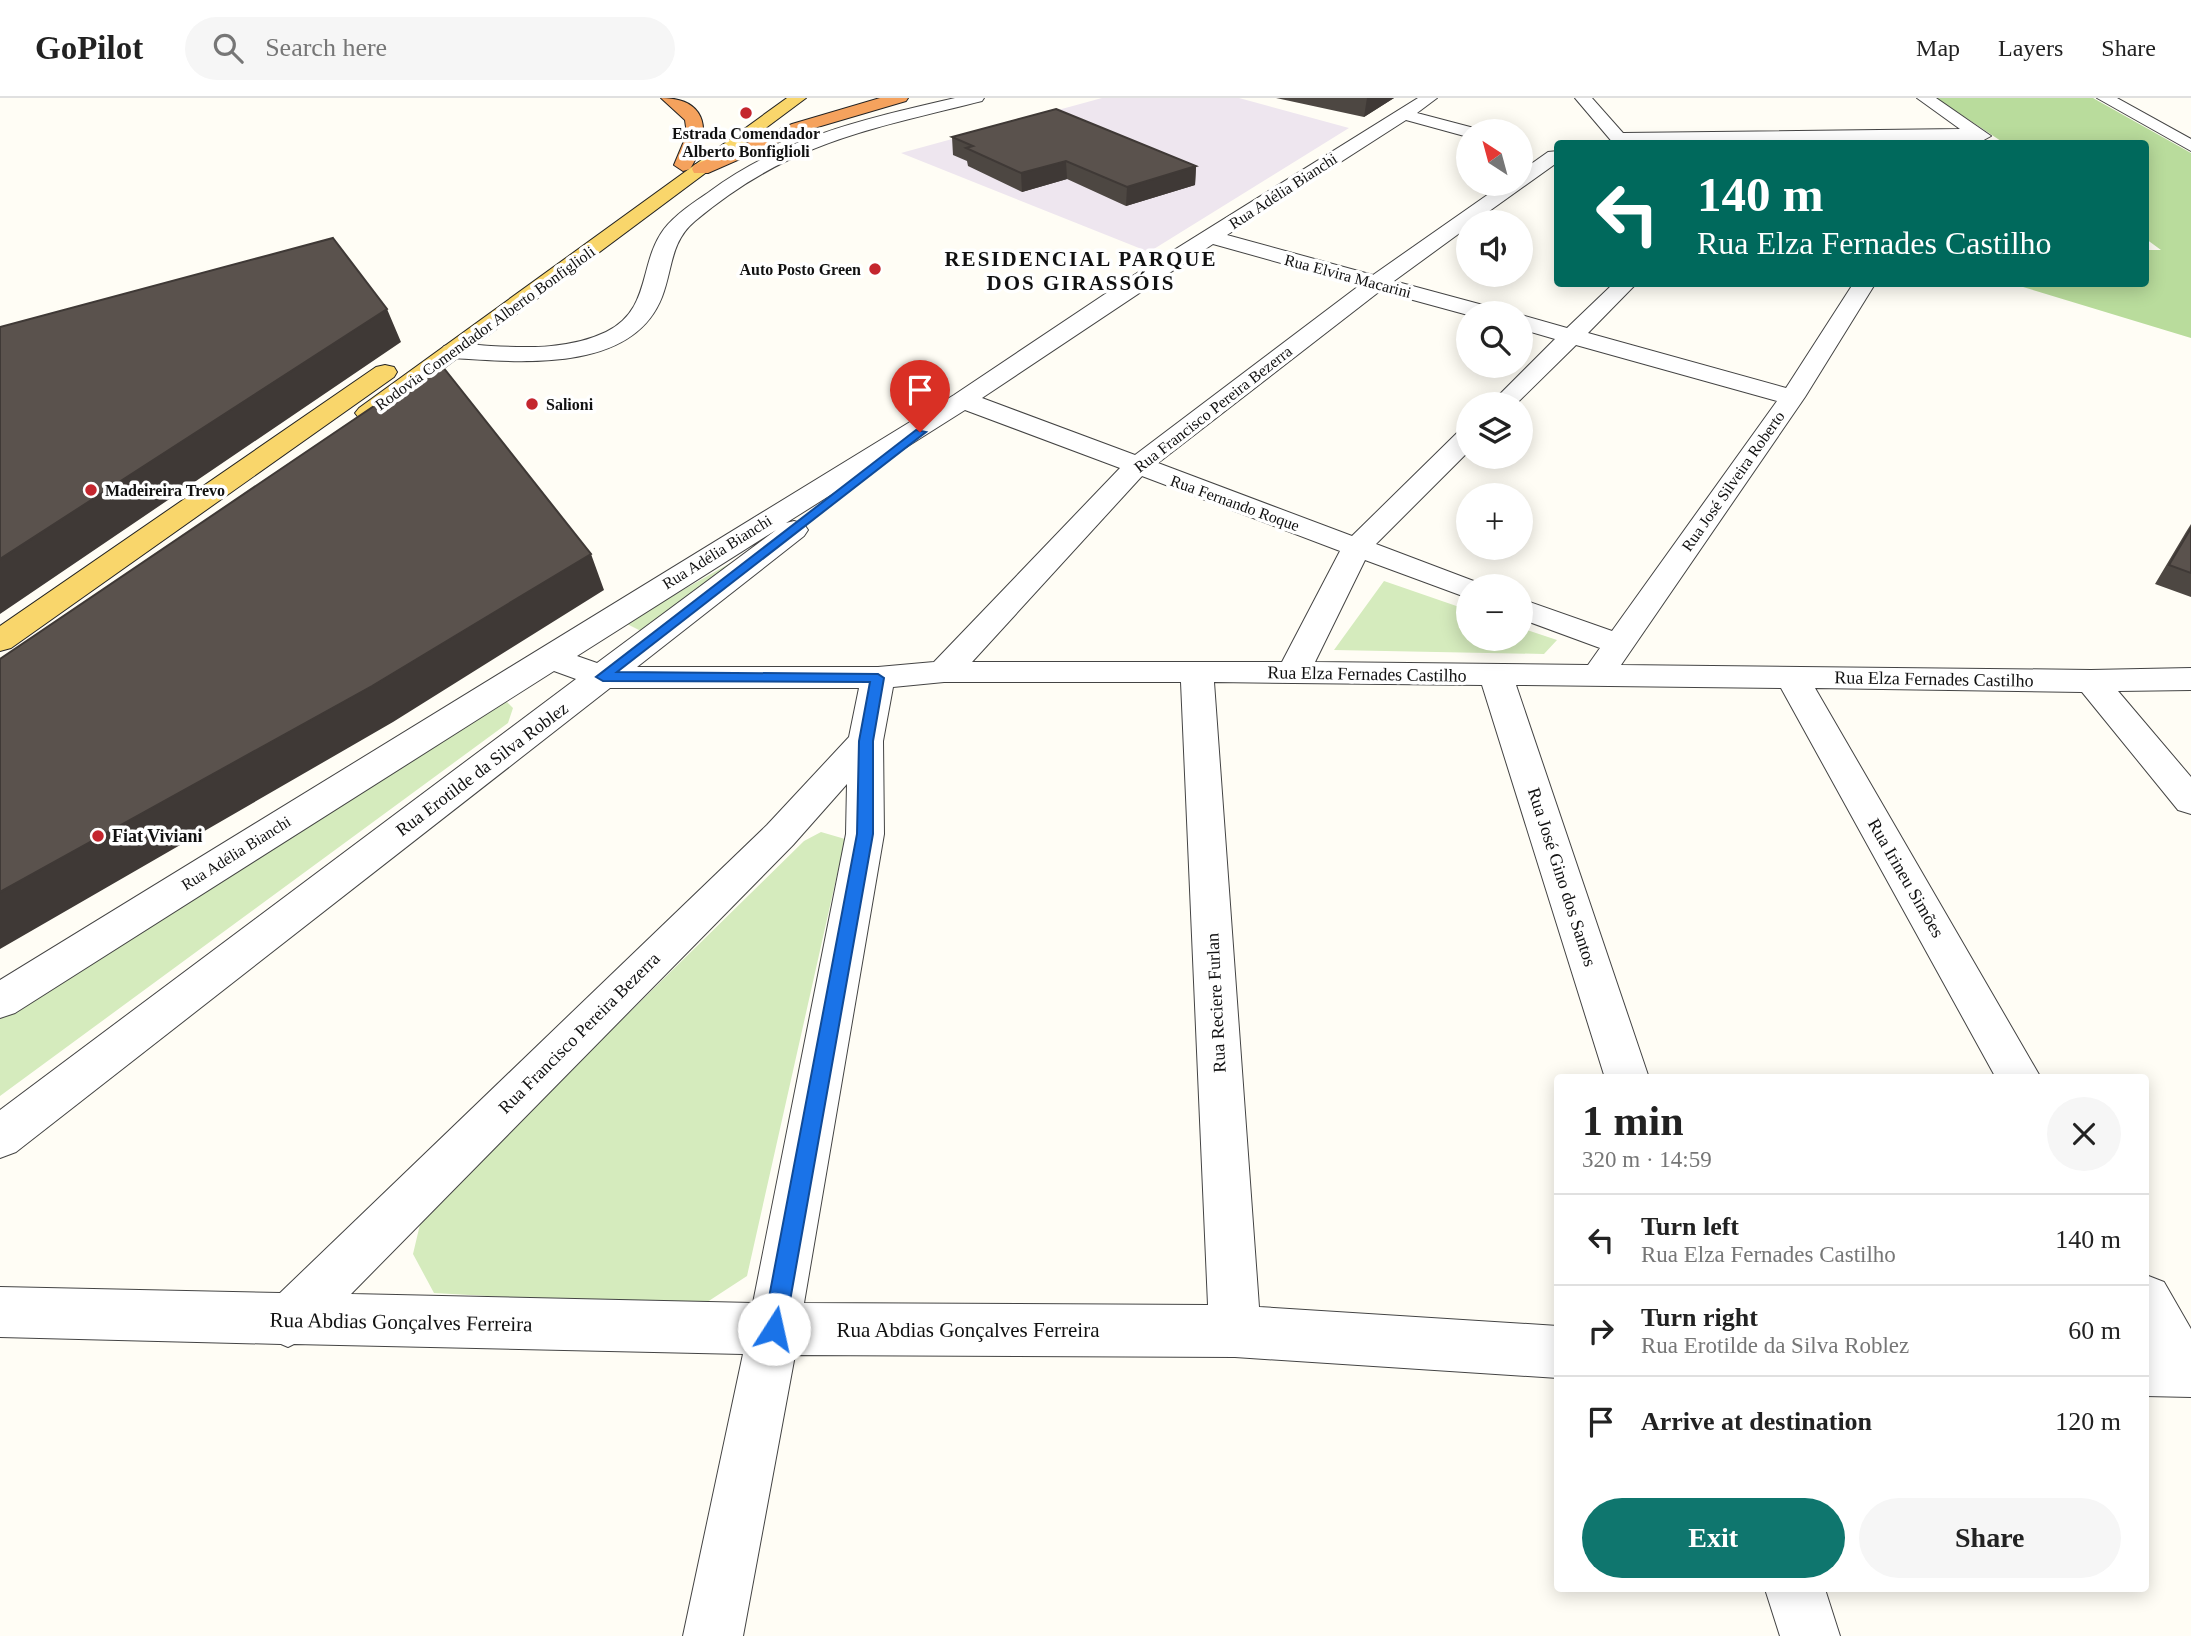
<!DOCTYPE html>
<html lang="en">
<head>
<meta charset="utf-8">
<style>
  body { margin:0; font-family:"Times New Roman",serif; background:#f6f6f6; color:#222; height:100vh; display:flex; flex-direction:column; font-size:26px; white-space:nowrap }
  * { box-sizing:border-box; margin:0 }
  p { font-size:23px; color:#767676 }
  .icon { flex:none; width:38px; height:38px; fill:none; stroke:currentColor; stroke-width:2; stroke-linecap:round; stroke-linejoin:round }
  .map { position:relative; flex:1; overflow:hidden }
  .panel { position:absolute; left:1554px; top:976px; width:595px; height:518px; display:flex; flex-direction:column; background:#fff; border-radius:7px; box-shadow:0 4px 18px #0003 }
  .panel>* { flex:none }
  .guide { position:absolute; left:1554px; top:42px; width:595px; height:147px; border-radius:7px; box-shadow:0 4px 18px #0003; background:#00695c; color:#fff; overflow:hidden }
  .needle { width:46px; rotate:324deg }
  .fabs { position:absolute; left:1456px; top:21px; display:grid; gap:14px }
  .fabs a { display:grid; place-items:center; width:77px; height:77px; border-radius:50%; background:#fff; box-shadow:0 4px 18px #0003; font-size:35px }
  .pin { position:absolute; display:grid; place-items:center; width:60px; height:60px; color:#fff; margin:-72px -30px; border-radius:50% 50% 50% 0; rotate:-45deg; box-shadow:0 0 7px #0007 }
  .pin .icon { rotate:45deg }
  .me { position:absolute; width:77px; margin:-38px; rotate:10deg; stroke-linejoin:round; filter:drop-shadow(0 0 5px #0008) }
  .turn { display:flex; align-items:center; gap:24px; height:147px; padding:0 28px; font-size:32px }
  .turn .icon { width:91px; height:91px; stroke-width:2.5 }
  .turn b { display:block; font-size:49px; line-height:60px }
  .round { display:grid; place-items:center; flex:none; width:74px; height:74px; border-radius:37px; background:#f6f6f6 }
  .head { display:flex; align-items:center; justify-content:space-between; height:119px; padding:0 28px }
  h1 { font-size:42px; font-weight:800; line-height:52px }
  .primary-button { display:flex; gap:14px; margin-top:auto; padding:14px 28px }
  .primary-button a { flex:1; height:80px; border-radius:42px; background:#0f766e; color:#fff; font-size:28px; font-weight:800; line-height:80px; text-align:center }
  .primary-button a+a { background:#f6f6f6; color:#222 }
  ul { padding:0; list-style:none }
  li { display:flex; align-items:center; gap:21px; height:91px; padding:0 28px; border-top:2px solid #e0e0e0 }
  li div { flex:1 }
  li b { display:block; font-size:26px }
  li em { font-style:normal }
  header { display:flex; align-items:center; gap:42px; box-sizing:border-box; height:98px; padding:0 35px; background:#fff; border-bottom:2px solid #e0e0e0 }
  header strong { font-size:33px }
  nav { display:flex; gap:38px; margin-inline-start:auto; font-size:24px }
  .search { width:490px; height:63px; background:#f6f6f6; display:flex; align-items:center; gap:18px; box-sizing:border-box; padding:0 24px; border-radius:38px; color:#767676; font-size:26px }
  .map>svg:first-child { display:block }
  .industrial { fill:#eee6ef }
  .green { fill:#d5ebbd }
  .forest { fill:#b9dc9c }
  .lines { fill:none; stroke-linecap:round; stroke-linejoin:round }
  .minor-casing { stroke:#444; stroke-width:2 }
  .major-casing { stroke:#222; stroke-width:2 }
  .highway-casing { stroke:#222; stroke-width:2 }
  .minor { fill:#fff; fill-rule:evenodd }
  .major { fill:#f9d66b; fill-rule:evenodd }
  .highway { fill:#f5a25d; fill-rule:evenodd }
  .wall { fill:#4d4742 }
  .shaded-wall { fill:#3f3936 }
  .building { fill:#5a524d; stroke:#3f3936; stroke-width:2 }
  .route { fill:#1a73e8; stroke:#114b97; stroke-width:2 }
  .poi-dot { fill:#c4262e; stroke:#fff; stroke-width:2.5 }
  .labels { text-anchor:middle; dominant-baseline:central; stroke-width:7; stroke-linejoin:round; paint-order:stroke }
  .far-poi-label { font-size:16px; font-weight:bold; fill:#111; stroke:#fff; text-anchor:start }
  .far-street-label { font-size:16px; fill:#111; stroke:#fff }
  .street-label { font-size:18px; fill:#111; stroke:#fff }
  .poi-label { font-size:18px; font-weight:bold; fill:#111; stroke:#fff; text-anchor:start }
  .far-district-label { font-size:21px; font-weight:bold; letter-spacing:2px; fill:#111; stroke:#fff }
  .near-street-label { font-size:21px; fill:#111; stroke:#fff }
</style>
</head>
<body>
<header>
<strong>GoPilot</strong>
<div class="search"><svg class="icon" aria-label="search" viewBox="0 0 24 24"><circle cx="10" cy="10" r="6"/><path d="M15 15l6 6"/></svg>Search here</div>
<nav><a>Map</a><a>Layers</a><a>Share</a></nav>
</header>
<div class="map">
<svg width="2191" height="1538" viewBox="0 0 2191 1538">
  <rect width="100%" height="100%" fill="#fffdf5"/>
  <path class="industrial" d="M1102 0H1239L1349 30 1149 154 901 55Z"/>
  <path class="green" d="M746 456 641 533 625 525Z
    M1384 483 1468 512V541H1521V530L1557 542 1544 556 1334 552Z
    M507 604 513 610 508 625 0 998V921L491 607Z
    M821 734 845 741 747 1178 698 1210 434 1195 413 1156 422 1118 804 743Z"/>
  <path class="forest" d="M1936 0H2093L2191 55V240L2013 186H2146V152H2161L2146 141V46L2004 45Z"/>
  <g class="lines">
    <g class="minor-casing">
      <path id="minor" d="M955 0H984L982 3C868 32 789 44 695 123 670 144 673 170 662 199 632 276 519 264 452 260L444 258 440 253 444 248C459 244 476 247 491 248 529 250 571 251 606 234 652 211 638 166 664 131 676 116 693 105 709 94 785 38 865 21 955 0Z
        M1418 0H1437L1417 15 1474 30 1476 33H1468V39L1406 22 1227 137 1373 177 1503 86H1521V73L1548 54 1558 53V64L1474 124H1468V129L1394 183 1494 210 1497 215 1468 217 1380 193 1158 365 1352 438 1459 333 1468 331V354L1376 446 1479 485 1481 488H1468V500L1365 462 1315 564 1588 567 1600 550 1521 521V501L1612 533 1777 303 1576 247 1516 306H1490L1555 241 1521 231V217L1567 230 1613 186H1636L1588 235 1786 290 1853 186H1875L1805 299 1621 567 2091 572 2191 570V592L2118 593 2191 679V716L2178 712 2082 594 1815 590 2041 980H1996L1781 590 1516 587 1649 980H1605L1482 587 1214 584 1259 1209 1558 1228V1280L1235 1259 795 1257 743 1538H683L743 1256 294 1246 288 1249 281 1246 0 1239V1189L280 1195 767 727 849 639 859 590H610L16 1054 0 1060V1012L576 581 554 573 15 915 0 920V882L954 297 1126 182ZM1213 146 1360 187 1135 357 982 300ZM965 312 1120 370 934 564 878 569H637L804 438 808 432 804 426 794 423 786 425ZM1142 378 1340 453 1282 564H972ZM776 432 597 565 577 558ZM944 584H1181L1208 1207 804 1205 884 736 883 643 893 589ZM847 686 846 736 753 1205 351 1196 793 747Z
        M1575 0H1592L1623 35 1960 31 1917 0H1936L1991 38 1982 43 1614 46Z
        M2097 0H2117L2191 41V53Z
        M2146 1177 2164 1184 2191 1231V1299L2146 1298Z
        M1765 1491H1825L1840 1538H1780Z"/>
    </g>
    <g class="major-casing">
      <path id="major" d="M787 0H806L377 320 368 323 359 320 355 315 359 310Z
        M385 267 394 269 397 274 394 279 11 550 0 553V528L376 269Z"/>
    </g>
    <g class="highway-casing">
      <path id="highway" d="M661 0C709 0 712 36 690 71L683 73 674 67 687 36 685 22Z
        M880 0H908L906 3 804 33 708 75H694L692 71 694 67 792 26Z"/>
    </g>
    <use href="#minor" class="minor"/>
    <use href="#major" class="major"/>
    <use href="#highway" class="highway"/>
  </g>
  <path class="wall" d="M1276 0H1394L1364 19Z
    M952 39 1196 68 1195 87 1126 108 1067 81 1022 94 968 68 967 63 953 57Z
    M2191 426V499L2155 486 2186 434Z"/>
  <path class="shaded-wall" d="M1367 0H1394L1364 19Z
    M1066 63 1067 81 1022 94 1021 75Z
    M1196 68 1195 87 1126 108 1127 89Z
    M387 211 401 244 0 516V461Z
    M591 456 604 492 393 624 0 851V794Z"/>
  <path class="building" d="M1056 11 1196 68 1127 89 1066 63 1021 75 966 50 973 48 952 39Z
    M333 140 387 211 0 461V229Z
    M439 264 591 456 372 588 0 794V561Z
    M2191 430V475L2169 467Z"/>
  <path class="route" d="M916 332 926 334 617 574 878 576 884 580 873 643V736L785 1231 781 1239 774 1242 766 1239 763 1231 857 736 859 643 870 584 603 583 596 579Z"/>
  <g class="poi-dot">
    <circle cx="746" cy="15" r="7"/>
    <circle cx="875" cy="171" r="7"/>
    <circle cx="532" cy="306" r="7"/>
    <circle cx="91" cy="392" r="7"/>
    <circle cx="98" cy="738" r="7"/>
  </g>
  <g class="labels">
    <g class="far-poi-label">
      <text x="746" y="35" text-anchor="middle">Estrada Comendador<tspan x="746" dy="18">Alberto Bonfiglioli</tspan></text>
      <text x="861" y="171" text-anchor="end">Auto Posto Green</text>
      <text x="546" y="306">Salioni</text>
      <text x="105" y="392">Madeireira Trevo</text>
    </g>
    <g class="far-street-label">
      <text transform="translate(1283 93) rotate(-33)">Rua Adélia Bianchi</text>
      <text transform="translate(1348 178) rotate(15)">Rua Elvira Macarini</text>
      <text transform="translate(485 230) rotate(-36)">Rodovia Comendador Alberto Bonfiglioli</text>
      <text transform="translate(1213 311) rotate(-38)">Rua Francisco Pereira Bezerra</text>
      <text transform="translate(1733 383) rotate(-55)">Rua José Silveira Roberto</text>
      <text transform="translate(1235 405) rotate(20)">Rua Fernando Roque</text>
      <text transform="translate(717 454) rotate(-32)">Rua Adélia Bianchi</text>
      <text transform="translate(236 755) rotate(-32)">Rua Adélia Bianchi</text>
    </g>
    <g class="street-label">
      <text transform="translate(1367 576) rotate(1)">Rua Elza Fernades Castilho</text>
      <text transform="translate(1934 581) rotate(1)">Rua Elza Fernades Castilho</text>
      <text transform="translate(482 671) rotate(-37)">Rua Erotilde da Silva Roblez</text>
      <text transform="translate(1562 779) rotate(72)">Rua José Gino dos Santos</text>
      <text transform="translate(1906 780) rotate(60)">Rua Irineu Simões</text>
      <text transform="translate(1216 905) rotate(-93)">Rua Reciere Furlan</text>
      <text transform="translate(579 935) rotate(-45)">Rua Francisco Pereira Bezerra</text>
    </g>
    <g class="poi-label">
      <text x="112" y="738">Fiat Viviani</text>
    </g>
    <g class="far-district-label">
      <text x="1081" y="161">RESIDENCIAL PARQUE<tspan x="1081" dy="24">DOS GIRASSÓIS</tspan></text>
    </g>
    <g class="near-street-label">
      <text transform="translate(401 1224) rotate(1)">Rua Abdias Gonçalves Ferreira</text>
      <text x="968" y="1232">Rua Abdias Gonçalves Ferreira</text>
    </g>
  </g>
</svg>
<div class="fabs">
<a><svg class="needle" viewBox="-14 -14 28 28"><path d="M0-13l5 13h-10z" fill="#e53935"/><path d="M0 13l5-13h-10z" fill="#767676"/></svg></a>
<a><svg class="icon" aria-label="sound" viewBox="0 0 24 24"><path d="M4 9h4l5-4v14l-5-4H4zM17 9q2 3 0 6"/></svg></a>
<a><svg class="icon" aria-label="search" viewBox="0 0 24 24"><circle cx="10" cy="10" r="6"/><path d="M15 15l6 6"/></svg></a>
<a><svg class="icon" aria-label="layers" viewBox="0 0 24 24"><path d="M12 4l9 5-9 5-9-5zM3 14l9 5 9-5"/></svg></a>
<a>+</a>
<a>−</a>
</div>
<div class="pin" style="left:920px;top:334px;background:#d93025"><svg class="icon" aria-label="arrive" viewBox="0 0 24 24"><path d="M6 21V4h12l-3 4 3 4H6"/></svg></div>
<svg class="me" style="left:774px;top:1231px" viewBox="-20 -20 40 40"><circle r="19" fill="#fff"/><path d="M0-13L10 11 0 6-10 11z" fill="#1a73e8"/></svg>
<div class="guide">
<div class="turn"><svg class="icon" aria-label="left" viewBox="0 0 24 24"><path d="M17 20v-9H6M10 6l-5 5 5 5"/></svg><div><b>140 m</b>Rua Elza Fernades Castilho</div></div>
</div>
<section class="panel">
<div class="head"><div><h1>1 min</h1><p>320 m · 14:59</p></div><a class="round"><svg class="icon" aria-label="close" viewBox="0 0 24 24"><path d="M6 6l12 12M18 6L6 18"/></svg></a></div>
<ul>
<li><svg class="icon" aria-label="left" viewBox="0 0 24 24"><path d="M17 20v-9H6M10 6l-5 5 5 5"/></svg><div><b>Turn left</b><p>Rua Elza Fernades Castilho</p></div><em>140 m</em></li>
<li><svg class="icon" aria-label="right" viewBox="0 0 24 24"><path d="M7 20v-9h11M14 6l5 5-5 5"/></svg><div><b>Turn right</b><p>Rua Erotilde da Silva Roblez</p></div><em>60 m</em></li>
<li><svg class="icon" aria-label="arrive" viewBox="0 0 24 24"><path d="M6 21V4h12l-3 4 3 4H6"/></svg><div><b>Arrive at destination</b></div><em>120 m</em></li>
</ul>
<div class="primary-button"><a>Exit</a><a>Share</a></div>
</section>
</div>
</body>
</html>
